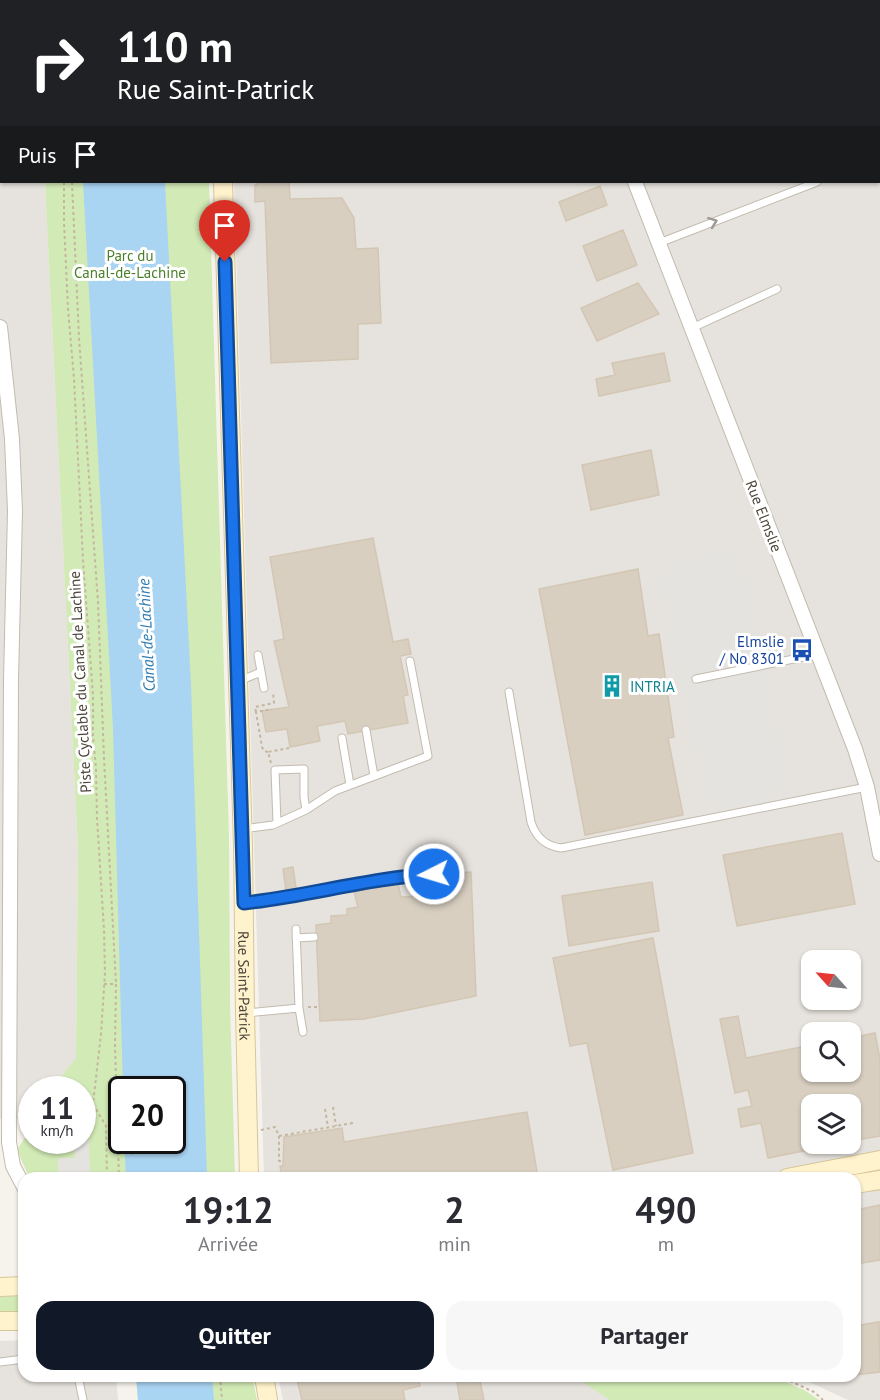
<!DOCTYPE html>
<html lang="fr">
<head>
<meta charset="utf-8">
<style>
  body { margin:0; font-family:"PT Sans",sans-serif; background:#f7f7f7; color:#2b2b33; height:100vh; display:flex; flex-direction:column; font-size:22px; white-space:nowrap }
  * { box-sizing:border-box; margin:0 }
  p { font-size:20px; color:#7c7c81 }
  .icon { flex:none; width:33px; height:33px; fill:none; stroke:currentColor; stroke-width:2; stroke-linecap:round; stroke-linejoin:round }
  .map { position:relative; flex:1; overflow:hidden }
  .sheet { position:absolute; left:18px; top:1172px; width:843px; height:210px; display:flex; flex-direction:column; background:#fff; border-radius:18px; box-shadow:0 2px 4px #0004 }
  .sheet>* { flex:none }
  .hud { position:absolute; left:0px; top:0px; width:880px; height:183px; box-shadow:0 2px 4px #0004; background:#202124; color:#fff; overflow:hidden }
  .needle { width:39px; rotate:297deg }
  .tools { position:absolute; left:801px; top:950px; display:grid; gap:12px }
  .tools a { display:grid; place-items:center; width:60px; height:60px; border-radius:12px; background:#fff; box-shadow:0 2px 4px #0004; font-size:30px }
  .speed { position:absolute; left:18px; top:1076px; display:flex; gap:12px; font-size:30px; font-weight:700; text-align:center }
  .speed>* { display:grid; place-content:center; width:78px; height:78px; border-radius:50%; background:#fff; box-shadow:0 2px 4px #0004; line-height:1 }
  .speed small { font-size:15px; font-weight:400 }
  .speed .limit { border:3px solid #111; border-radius:9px; background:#fff; color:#111 }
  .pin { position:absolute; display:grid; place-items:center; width:51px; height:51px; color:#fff; margin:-62px -26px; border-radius:50% 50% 50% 0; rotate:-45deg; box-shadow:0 0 6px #0007 }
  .pin .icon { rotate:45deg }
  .me { position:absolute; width:66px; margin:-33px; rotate:265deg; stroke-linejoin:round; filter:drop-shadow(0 0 4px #0008) }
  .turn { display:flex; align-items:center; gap:21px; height:126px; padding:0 18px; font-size:27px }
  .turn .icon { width:78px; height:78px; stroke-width:2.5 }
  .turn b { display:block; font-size:42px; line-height:51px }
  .then { display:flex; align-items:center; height:57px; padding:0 18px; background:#0003; gap:12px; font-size:22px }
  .eta { display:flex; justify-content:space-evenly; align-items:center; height:102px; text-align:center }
  .eta b { font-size:36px; font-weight:700; line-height:42px }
  .cta { display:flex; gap:12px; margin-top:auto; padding:12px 18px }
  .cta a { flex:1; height:69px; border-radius:18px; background:#111827; color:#fff; font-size:24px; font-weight:700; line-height:69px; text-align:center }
  .cta a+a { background:#f7f7f7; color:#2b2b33 }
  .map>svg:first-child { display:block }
  .industrial { fill:#e6e2dd; fill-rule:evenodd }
  .green { fill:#d2eab5; fill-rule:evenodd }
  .parking { fill:#e5e3e0 }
  .water { fill:#a9d4f2 }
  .building { fill:#d8cfc1; stroke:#d3c7b4; stroke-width:1.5 }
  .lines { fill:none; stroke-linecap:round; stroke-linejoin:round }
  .service-casing { stroke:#c2bbae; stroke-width:9 }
  .minor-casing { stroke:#c2bbae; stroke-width:16 }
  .secondary-casing { stroke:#d6c79b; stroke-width:20 }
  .path { stroke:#c4b79f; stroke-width:2; stroke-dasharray:3 3; stroke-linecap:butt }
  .service { stroke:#fff; stroke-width:7 }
  .minor { stroke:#fff; stroke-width:14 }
  .secondary { stroke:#fff3cd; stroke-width:18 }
  .oneway { stroke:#9c9892 }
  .route-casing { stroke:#114b97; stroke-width:15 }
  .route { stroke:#1a73e8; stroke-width:10 }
  .labels { text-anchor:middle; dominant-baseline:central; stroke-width:6; stroke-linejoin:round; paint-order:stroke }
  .park-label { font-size:15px; fill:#4a7f2a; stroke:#fff }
  .street-label { font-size:15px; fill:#4b4439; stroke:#fff }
  .transit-label { font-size:15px; fill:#164399; stroke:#fff; text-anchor:end }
  .culture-label { font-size:15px; fill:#0d838f; stroke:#fff; text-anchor:start }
  .water-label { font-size:16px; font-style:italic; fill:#2e7ab2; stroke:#fff }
</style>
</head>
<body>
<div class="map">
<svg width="880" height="1400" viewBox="0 0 880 1400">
  <rect width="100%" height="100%" fill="#f6f3ec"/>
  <path class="industrial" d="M0 0H44L2 2V182H45L78 850 76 1058 51 1089H32L31 1114 27 1119H0Z
    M230 0H880V1400H848L796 1376H855V1178L264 1177 234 182H879V2ZM812 960H850V999H812ZM812 1032H850V1071H812ZM812 1104H850V1143H812Z
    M24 1340V1376H116L118 1400H0V1341Z
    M278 1376H575L613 1400H283Z"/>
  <path class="green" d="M45 182H209L229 837 230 1004 235 1177H29L17 1150 26 1136 27 1119 31 1114 32 1140H82V1089H51L76 1058 78 850ZM122 1089H172V1140H122Z
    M21 1294 24 1295V1313H0V1296Z
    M136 1376H252L257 1400H138Z
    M573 1376H772L804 1390 819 1400H610Z"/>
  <path class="parking" d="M731 547 734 560 744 558 791 785 778 787 780 798 717 811 714 800 703 802 656 573 670 570 668 560Z
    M74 1140H89L90 1177H58V1158H75Z"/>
  <path class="water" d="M83 182H165L191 685 207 1177H126L124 1140H172V1089H123L113 728Z
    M136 1376H212L214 1400H138Z"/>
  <path class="building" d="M270 0H378V2H270Z
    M786 0H880V128L879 2Z
    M257 182H289L290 199 342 198 354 218 356 249 378 248 381 323 358 324V359L271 363 265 201 255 202V185H257Z
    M600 186 607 205 566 221 559 202Z
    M623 230 637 265 597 281 583 246Z
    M638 283 659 314 597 341 581 308Z
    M664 353 670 381 599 396 596 379 615 375 612 363Z
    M651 450 659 495 591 510 582 465Z
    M373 538 393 642 408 639 411 654 400 656 408 695 403 696 408 723 348 734 345 721 317 726 320 741 290 747 287 729 266 732 262 711 289 707 274 641 284 639 270 557Z
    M638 569 648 636 659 634 674 737 668 738 683 815 585 835 539 589Z
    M842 833 855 904 737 926 723 855Z
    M293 867 296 888 286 890 283 869Z
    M471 872 476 996 364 1019 320 1021 316 925 331 923V916L347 915V909L358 907 354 891 398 884 401 897 422 896V886L453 884V873Z
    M652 882 659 931 569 946 562 896Z
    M653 938 693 1153 613 1170 587 1043 570 1046 553 958Z
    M738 1016 746 1058 812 1045V1071H850V1038L875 1033 880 1059V1136L850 1141V1104H812V1143H843L768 1158 761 1123 741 1127 738 1109 752 1106 748 1090 735 1093 720 1019Z
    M527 1112 538 1178H282L280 1166H283L284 1137 342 1128 344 1142Z
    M880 1205V1260L855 1264V1210Z
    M879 1322 880 1372 855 1375V1326Z
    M296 1376H418L420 1386 403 1390 405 1400H302Z
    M456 1376H479L484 1400H460Z"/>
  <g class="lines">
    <g class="service-casing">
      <path id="service" d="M767 0 768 2
        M879 158H880
        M659 243 817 182
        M692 328 777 289
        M258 655 264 688
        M696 679 818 654
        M239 681 261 672
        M509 692 531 822C536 838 546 846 561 848L867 787
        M366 730 374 776
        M342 738 350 785
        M306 810 335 791 428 756 410 661
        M243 829 273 825 306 810 304 797V769L275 770 277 823
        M244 903C308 897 369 879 433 874
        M296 938 314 937
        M299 1008 303 1032
        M247 1013 299 1008 296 929
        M0 1362 24 1359
        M78 1376 83 1400"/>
    </g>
    <g class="minor-casing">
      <path id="minor" d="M565 0 566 2
        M635 182 855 749 867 787 880 854
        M0 327 12 439 15 511 11 679 9 1142 13 1166 24 1187"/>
    </g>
    <g class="secondary-casing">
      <g id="secondary">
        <path d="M219 0V2"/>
        <path id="s1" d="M223 182 243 846 245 1013 249 1178"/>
        <path d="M787 1178 880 1160"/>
        <path d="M855 1184 880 1180"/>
        <path d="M0 1287 24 1286"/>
        <path d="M0 1321H24"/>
        <path d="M264 1376 268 1400"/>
      </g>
    </g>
    <path class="path" d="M62 2V0
      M69 2V0
      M64 182V222L68 309 74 378 83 560 93 696V736L96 769 97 818 104 930 105 973 101 1034 93 1104 82 1124
      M72 182 79 338 98 602 104 758 116 984
      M256 712 255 707 274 703 273 692
      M268 752 264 751 262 747 256 712 272 709
      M271 763 268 752 289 748
      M104 984H116L115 1045 119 1178
      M308 1007H320
      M93 1104 106 1126 107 1178
      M333 1107 336 1126
      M325 1109 328 1127
      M261 1130 275 1127 279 1136V1161H284
      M279 1136 353 1123
      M74 1140V1145
      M131 1140 132 1157
      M124 1141H131
      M220 1376 222 1400
      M779 1376 814 1392 823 1400"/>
    <use href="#service" class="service"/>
    <use href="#minor" class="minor"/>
    <use href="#secondary" class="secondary"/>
  </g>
  <defs><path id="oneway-chevron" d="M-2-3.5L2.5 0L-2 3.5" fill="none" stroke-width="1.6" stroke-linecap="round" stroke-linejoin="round" transform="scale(1.5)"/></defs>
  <use class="oneway" href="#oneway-chevron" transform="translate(713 222) rotate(-21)"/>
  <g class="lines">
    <g class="route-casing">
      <path id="route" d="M225 262 244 903C308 896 369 878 434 874"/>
    </g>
    <use href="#route" class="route"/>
  </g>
  <defs>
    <g id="bus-bare" transform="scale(1.8)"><path d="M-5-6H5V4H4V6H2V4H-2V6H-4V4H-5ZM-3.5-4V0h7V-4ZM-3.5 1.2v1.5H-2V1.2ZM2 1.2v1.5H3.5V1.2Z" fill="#1a4fb4" stroke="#fff" stroke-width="2.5" paint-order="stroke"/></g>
    <g id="building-bare" transform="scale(1.8)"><path d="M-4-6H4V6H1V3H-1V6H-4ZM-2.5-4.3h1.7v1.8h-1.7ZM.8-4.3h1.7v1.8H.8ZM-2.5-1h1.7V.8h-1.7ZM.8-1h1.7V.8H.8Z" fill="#0f9aa8" stroke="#fff" stroke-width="2.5" paint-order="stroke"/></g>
  </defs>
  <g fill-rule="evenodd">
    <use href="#bus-bare" x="802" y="650"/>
    <use href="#building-bare" x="612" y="686"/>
  </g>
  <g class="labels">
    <g class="park-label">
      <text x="130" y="255">Parc du<tspan x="130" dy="17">Canal-de-Lachine</tspan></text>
    </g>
    <g class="street-label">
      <text transform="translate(764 516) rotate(69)">Rue Elmslie</text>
      <text transform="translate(80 682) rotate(-93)">Piste Cyclable du Canal de Lachine</text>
      <text stroke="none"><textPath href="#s1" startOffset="804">Rue Saint-Patrick</textPath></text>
    </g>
    <g class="transit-label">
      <text x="784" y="641">Elmslie<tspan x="784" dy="17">/ No 8301</tspan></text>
    </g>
    <g class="culture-label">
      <text x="630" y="686">INTRIA</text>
    </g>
    <g class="water-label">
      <text transform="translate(146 635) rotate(-93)">Canal-de-Lachine</text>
    </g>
  </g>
</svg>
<div class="tools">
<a><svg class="needle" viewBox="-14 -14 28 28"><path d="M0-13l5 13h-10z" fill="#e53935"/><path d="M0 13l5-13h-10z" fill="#7c7c81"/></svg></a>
<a><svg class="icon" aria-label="search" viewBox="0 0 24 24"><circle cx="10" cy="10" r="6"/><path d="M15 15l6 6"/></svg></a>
<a><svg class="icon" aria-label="layers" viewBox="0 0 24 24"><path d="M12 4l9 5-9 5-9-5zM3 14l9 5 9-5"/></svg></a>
</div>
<div class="speed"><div>11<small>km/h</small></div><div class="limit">20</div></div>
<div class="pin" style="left:225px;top:262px;background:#d93025"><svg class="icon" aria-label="arrive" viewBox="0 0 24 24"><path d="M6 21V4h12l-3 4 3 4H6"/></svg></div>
<svg class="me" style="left:434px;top:874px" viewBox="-20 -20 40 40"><circle r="17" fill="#1a73e8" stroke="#fff" stroke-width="3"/><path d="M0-11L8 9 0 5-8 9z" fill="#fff"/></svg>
<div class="hud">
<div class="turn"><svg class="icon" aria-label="right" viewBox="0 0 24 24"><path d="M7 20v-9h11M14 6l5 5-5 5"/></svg><div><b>110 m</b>Rue Saint-Patrick</div></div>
<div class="then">Puis<svg class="icon" aria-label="arrive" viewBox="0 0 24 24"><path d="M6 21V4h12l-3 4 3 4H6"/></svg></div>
</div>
<section class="sheet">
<div class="eta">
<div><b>19:12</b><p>Arrivée</p></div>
<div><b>2</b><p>min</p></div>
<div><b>490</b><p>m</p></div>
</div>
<div class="cta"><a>Quitter</a><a>Partager</a></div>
</section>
</div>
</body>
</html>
